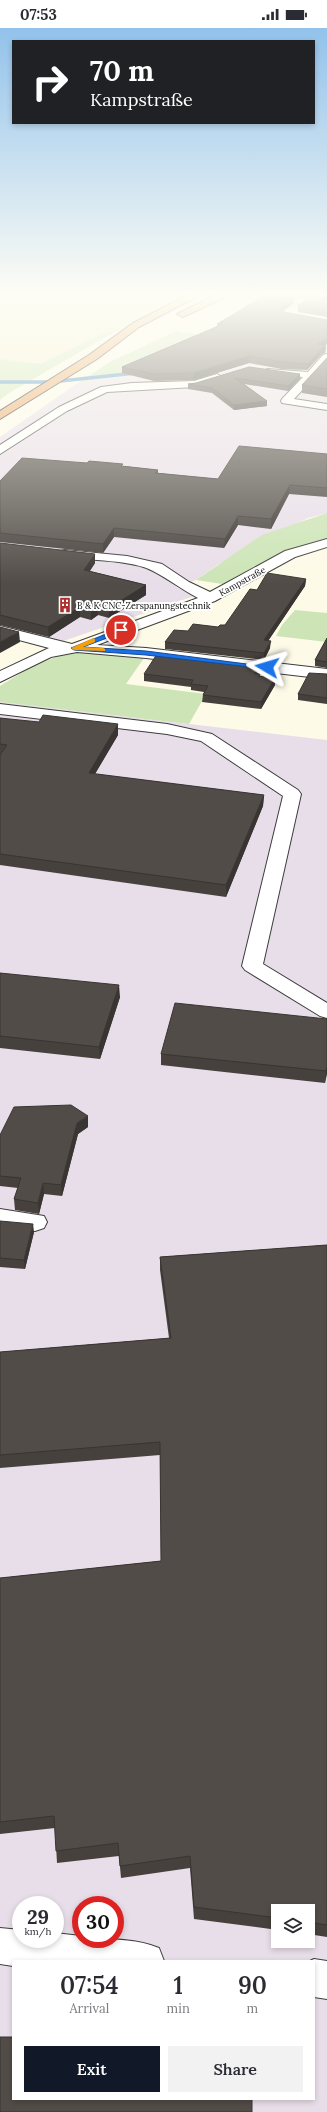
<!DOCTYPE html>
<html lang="en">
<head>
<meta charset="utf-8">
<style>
  body { margin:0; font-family:Lora,serif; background:#f2f2f3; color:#2b2b33; height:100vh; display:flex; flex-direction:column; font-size:15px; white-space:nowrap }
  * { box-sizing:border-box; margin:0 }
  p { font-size:13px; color:#7c7c81 }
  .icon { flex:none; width:22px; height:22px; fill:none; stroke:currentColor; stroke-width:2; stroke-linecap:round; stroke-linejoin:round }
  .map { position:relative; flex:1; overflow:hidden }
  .drawer { position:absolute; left:12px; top:1932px; width:303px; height:140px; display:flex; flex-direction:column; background:#fff; border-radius:0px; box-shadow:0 2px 6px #0003 }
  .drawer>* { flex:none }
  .guide { position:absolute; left:12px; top:12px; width:303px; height:84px; border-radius:0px; box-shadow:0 2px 6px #0003; background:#202124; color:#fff; overflow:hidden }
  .controls { position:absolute; left:271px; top:1876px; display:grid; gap:8px }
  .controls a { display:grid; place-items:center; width:44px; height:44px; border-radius:0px; background:#fff; box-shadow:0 2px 6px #0003; font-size:20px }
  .speed { position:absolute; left:12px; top:1868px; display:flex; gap:8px; font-size:20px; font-weight:700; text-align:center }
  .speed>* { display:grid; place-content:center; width:52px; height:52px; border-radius:50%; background:#fff; box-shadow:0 2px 6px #0003; line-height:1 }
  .speed small { font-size:10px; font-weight:400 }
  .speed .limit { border:6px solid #d22; background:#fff; color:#111 }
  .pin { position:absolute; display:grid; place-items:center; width:34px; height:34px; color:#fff; margin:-17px; border:2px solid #fff; border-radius:50%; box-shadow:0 1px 4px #0007 }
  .me { position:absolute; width:44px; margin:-22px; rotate:277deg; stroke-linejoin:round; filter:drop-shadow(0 0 3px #0008) }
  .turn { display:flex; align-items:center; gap:14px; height:84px; padding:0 12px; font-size:18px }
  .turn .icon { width:52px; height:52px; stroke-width:2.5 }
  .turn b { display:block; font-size:28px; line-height:34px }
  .eta { display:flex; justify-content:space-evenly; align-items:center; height:68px; text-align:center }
  .eta b { font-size:24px; font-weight:600; line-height:28px }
  .primary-button { display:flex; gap:8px; margin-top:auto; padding:8px 12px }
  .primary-button a { flex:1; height:46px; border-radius:0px; background:#111827; color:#fff; font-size:16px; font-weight:600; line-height:46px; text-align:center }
  .primary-button a+a { background:#f2f2f3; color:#2b2b33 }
  .status { display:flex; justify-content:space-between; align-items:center; height:28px; padding:0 20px; background:#fff; direction:ltr }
  .status svg { height:11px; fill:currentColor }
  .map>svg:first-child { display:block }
  .industrial { fill:#e8dee9; fill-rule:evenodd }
  .farmland { fill:#f0efcb }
  .green { fill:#cce4b6 }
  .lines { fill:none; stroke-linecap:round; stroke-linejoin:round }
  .stream { stroke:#3e87c1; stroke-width:3.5 }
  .minor-casing { stroke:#3d3d3d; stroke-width:2 }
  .major-casing { stroke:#1b1b1b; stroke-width:2 }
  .highway-casing { stroke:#1b1b1b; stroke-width:2 }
  .minor { fill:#fff; fill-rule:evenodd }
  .major { fill:#edd368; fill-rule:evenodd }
  .highway { fill:#e8a25b; fill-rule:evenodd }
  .wall { fill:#46413d }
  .shaded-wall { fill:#393532 }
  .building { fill:#514c47; stroke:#393532 }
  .route { fill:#1a73e8; stroke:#114b97 }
  .slow { fill:#f59e0b }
  .labels { text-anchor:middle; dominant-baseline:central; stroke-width:4; stroke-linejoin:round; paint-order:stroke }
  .far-street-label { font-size:9px; fill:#0a0a0a; stroke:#fff }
  .far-poi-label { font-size:9px; fill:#0a0a0a; stroke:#fff; text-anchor:start }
</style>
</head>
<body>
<div class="status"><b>07:53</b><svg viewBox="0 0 49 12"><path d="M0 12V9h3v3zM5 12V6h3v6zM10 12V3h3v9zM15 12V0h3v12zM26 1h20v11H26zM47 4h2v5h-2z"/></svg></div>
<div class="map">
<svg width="327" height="2084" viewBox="0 0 327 2084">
  <rect width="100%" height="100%" fill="#fdfae8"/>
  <path class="industrial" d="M327 315V485L308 490 217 537 196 552 176 559 194 568 46 619 0 607V409L79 354Z
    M0 674 327 712V2084H0ZM21 1877H55V1911H21ZM81 1877H115V1911H81ZM278 1883H308V1913H278ZM13 1933H314V2071H13Z"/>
  <path class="farmland" d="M0 265H185L123 299 95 309 39 336 0 331Z"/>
  <path class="green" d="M123 299 9 365 0 372V331L40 336 95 309Z
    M176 303 268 317 164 341 79 354 110 334Z
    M327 485V513L229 557 196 552 262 507Z
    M295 582 327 585V614L276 608 282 597Z
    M70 624 144 630 126 656 206 666 189 696 0 674V658L34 637Z"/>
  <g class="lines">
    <path class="stream" d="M0 354H51L136 345"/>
    <g class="minor-casing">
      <path id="minor" d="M227 265H253L327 273V279L232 268Z
        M327 326V335L294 371 327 376V382L282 375 281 373 282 371 303 349 271 346 267 345 266 343 267 341 308 344 323 327Z
        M217 346 222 349 221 351 195 359 107 364 67 383 0 426V417L59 379 101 359 132 355 194 353Z
        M327 511V519L295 529 215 573 97 617 146 620 327 641V651L146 630 77 624 51 629 0 654V643L49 620 0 607V598L72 616 198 570C182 562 169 551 153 543 133 532 88 532 65 530L60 529 58 526 60 523 65 522 127 528 162 536 189 554 210 564 285 523Z
        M0 676 167 696 212 706 298 762 301 766 263 936 327 975V990L320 988 245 942 242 938 283 768 201 713 167 706 0 686Z
        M0 1181 44 1188 47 1194 44 1200 35 1203 0 1199Z
        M0 1900 21 1902V1911H55V1905L81 1908V1911C107 1911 135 1910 159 1920L164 1933H13V1938L0 1936Z
        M314 1931 327 1933V1971L314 1969V1933H310Z"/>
    </g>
    <g class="major-casing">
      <path id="major" d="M220 265H231L217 273H211V269Z"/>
    </g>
    <g class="highway-casing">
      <path id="highway" d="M192 265H197L200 267 139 299 97 331 0 391V383L89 327 133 295Z
        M214 268 217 269V273L185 288 182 289 177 286Z"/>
    </g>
    <use href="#minor" class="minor"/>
    <use href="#major" class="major"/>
    <use href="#highway" class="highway"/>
  </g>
  <path class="wall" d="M277 265H327V272L277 266Z
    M327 274V289L298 284V278Z
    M293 276 283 283 284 284 327 292V316L324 318H326L325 325 322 326 307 342 282 341 249 335 194 352 154 353 122 345V339L217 299V296Z
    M327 330V369L302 365V357Z
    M249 339 300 351 288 363 244 356 267 373V378L234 382 212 365 188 361V356L196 355Z
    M327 426V469L289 466 271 501 238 497 224 520 114 509 103 525 0 514V453L123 438 158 442V445L218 451Z
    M0 515 95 526V535L90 543 146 557V567L109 590 98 587 91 592 80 589 49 609 0 597Z
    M306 551 305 558 268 613 270 620 264 632 165 621V614L188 603 218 599 225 597 257 562Z
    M327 610V640L315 638V632Z
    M258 638 257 645 260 648 275 650V657L261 681 202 674 203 667 204 664 191 662V659L144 653V646Z
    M327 646V676L298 672V666Z
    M0 690 118 707 95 746 264 767 263 778 226 869 0 837Z
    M0 945 120 969 100 1031 0 1020Z
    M327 991V1045L325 1055 161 1037V1026Z
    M88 1099 78 1106 62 1168 44 1166 39 1186 15 1182 14 1171 18 1160 0 1158V1107Z
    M0 1193 34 1204 25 1241 0 1239Z
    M327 1217V1909L308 1906V1883H278V1902L194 1891 190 1840 121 1850 119 1828 57 1835 55 1800 0 1806V1550L161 1533 160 1427 0 1440V1324L169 1310 160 1242V1229Z"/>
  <path class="shaded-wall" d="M294 270 293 276 279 286V279Z
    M327 310V316L317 323V316Z
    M326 318 325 325 322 326 307 342 308 336 322 320Z
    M249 328V335L194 352V345Z
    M300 346V351L288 363V358Z
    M267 373V378L234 382V377Z
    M290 457 289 466 271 501V491Z
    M238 488V497L224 520 225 511Z
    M114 500V509L103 525V516Z
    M95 526V535L84 551V542Z
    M306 551 305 558 264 619V612Z
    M146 557V567L109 590V580Z
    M97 577 98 587 91 592V582Z
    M80 579V589L49 609 48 599Z
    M19 604 20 614 0 625V614Z
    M271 613 270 620 264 632V625Z
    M258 638V644L254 652 255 645Z
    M275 650V657L261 681V674Z
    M118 696V707L89 756V745Z
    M264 767 263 778 226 869V857Z
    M119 957 120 969 100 1031 99 1019Z
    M327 1039V1045L325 1055 326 1043Z
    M88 1088V1099L78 1106 62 1168 61 1157 77 1095Z
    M43 1155 44 1166 39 1186 38 1175Z
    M33 1196 34 1204 25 1241 24 1232Z"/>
  <path class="building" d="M317 265H327V266Z
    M266 267 294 270 279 279 284 284 327 292V310L317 316 326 318 322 320 308 336 282 334 249 328 194 345 154 346 122 339 223 296H217Z
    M306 272 327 274V283L298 278Z
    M327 330V361L302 357Z
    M249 339 300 346 288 358 235 350 267 373 234 377 212 360 188 356 196 355Z
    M239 418 327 426V460L290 457 271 491 238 488 225 511 114 500 103 516 0 505V453L22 430 87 435 89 433 123 436 121 438 158 442 155 445 218 451Z
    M0 515 95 526 84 542 146 557 109 580 97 577 91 582 80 579 48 599 0 587Z
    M267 545 306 551 264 612 271 613 264 625 165 614 174 602 188 603 193 596 218 599 220 597H225L250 561 257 562Z
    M0 599 19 604 0 614Z
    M327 610V634L315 632Z
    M157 626 258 638 255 645 260 646 259 648 275 650 261 674 203 667 208 658 191 656 193 652 144 646Z
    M309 645 327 646V670L298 666Z
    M43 687 118 696 89 745 264 767 226 857 0 826V727L7 717 0 716V690L39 694Z
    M0 945 119 957 99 1019 0 1008Z
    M175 975 327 991V1039L326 1043 161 1026Z
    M71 1077 88 1088 77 1095 61 1157 43 1155 38 1175 14 1171 21 1150 0 1148V1107L14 1079Z
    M0 1193 33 1196 24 1232 0 1230Z
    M327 1217V1897L308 1894V1883H278V1890L194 1879 190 1828 120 1838 118 1815 56 1823 54 1788 0 1794V1550L161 1533 160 1414 0 1427V1324L171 1310 160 1229Z
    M0 2009H13V2071H252V2084H0Z"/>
  <linearGradient id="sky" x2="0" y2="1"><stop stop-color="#92c2eb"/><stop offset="0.48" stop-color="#fefdf5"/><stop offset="1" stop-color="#fefdf5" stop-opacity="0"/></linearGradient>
  <rect width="327" height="556" fill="url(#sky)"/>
  <path class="route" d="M121 600 123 604 83 619 146 623 270 639 267 641 146 627 74 622 71 620Z"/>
  <path class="slow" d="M93 610 95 611V614L83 619 103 620 105 621V623L74 622 71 620Z"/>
  <defs>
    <g id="building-bare" transform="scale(1.2)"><path d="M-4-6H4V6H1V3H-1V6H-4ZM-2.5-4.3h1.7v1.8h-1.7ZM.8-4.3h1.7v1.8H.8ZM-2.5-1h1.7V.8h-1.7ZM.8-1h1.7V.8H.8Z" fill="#ad2e2e" stroke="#fff" stroke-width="2.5" paint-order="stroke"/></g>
  </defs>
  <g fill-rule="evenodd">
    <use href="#building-bare" x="65" y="577"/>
  </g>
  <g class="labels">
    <g class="far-street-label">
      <text transform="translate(242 553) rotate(-29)">Kampstraße</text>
    </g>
    <g class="far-poi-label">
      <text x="77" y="577">B &amp; K CNC-Zerspanungstechnik</text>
    </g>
  </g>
</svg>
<div class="controls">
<a><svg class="icon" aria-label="layers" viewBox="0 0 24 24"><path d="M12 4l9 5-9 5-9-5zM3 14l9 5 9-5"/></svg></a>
</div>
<div class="speed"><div>29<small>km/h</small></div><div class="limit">30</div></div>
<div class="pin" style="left:121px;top:602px;background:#d93025"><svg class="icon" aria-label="arrive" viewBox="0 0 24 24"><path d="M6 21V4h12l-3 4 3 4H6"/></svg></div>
<svg class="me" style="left:267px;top:639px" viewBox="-20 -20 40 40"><path d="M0-17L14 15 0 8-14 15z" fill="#1a73e8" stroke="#fff" stroke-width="4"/></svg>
<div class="guide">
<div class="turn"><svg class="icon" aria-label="right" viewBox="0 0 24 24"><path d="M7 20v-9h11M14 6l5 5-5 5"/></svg><div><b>70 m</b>Kampstraße</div></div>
</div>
<section class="drawer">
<div class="eta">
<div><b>07:54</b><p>Arrival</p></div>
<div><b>1</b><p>min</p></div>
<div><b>90</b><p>m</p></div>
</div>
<div class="primary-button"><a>Exit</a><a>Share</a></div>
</section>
</div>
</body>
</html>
